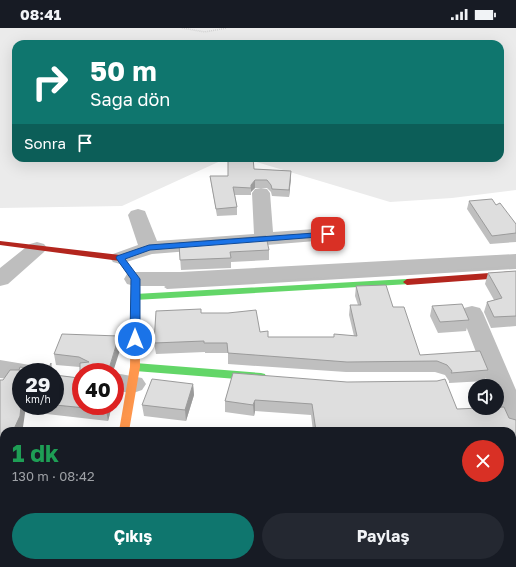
<!DOCTYPE html>
<html lang="tr">
<head>
<meta charset="utf-8">
<style>
  body { margin:0; font-family:"Golos Text",sans-serif; background:#242831; color:#f1f3f6; height:100vh; display:flex; flex-direction:column; font-size:15px; white-space:nowrap }
  * { box-sizing:border-box; margin:0 }
  p { font-size:13px; color:#9ea1a6 }
  .icon { flex:none; width:22px; height:22px; fill:none; stroke:currentColor; stroke-width:2; stroke-linecap:round; stroke-linejoin:round }
  .map { position:relative; flex:1; overflow:hidden }
  .drawer { position:absolute; left:0px; top:399px; width:516px; height:140px; display:flex; flex-direction:column; background:#171b24; border-radius:12px 12px 0 0; box-shadow:0 4px 16px #0002 }
  .drawer>* { flex:none }
  .top-card { position:absolute; left:12px; top:12px; width:492px; height:122px; border-radius:12px; box-shadow:0 4px 16px #0002; background:#0f766e; color:#fff; overflow:hidden }
  .buttons { position:absolute; left:468px; top:351px; display:grid; gap:8px }
  .buttons a { display:grid; place-items:center; width:36px; height:36px; border-radius:50%; background:#171b24; box-shadow:0 4px 16px #0002; font-size:20px }
  .speed { position:absolute; left:12px; top:335px; display:flex; gap:8px; font-size:20px; font-weight:700; text-align:center }
  .speed>* { display:grid; place-content:center; width:52px; height:52px; border-radius:50%; background:#171b24; box-shadow:0 4px 16px #0002; line-height:1 }
  .speed small { font-size:10px; font-weight:400 }
  .speed .limit { border:6px solid #d22; background:#fff; color:#111 }
  .pin { position:absolute; display:grid; place-items:center; width:34px; height:34px; color:#fff; margin:-17px; border-radius:8px; box-shadow:0 2px 6px #0006 }
  .me { position:absolute; width:44px; margin:-22px; rotate:0deg; stroke-linejoin:round; filter:drop-shadow(0 0 3px #0008) }
  .turn { display:flex; align-items:center; gap:14px; height:84px; padding:0 12px; font-size:18px }
  .turn .icon { width:52px; height:52px; stroke-width:2.5 }
  .turn b { display:block; font-size:28px; line-height:34px }
  .then { display:flex; align-items:center; height:38px; padding:0 12px; background:#0003; gap:8px; font-size:15px }
  .round { display:grid; place-items:center; flex:none; width:42px; height:42px; border-radius:21px; background:#242831 }
  .headline { display:flex; align-items:center; justify-content:space-between; height:68px; padding:0 12px }
  h1 { font-size:24px; font-weight:700; line-height:30px; color:#1e9e55 }
  .cta { display:flex; gap:8px; margin-top:auto; padding:8px 12px }
  .cta a { flex:1; height:46px; border-radius:24px; background:#0f766e; color:#fff; font-size:16px; font-weight:700; line-height:46px; text-align:center }
  .cta a+a { background:#242831; color:#f1f3f6 }
  .status { display:flex; justify-content:space-between; align-items:center; height:28px; padding:0 20px; background:#171b24; direction:ltr }
  .status svg { height:11px; fill:currentColor }
  .map>svg:first-child { display:block }
  .green { fill:#ebebeb }
  .lines { fill:none; stroke-linecap:round; stroke-linejoin:round }
  .stream { fill:#bdbdbd; fill-rule:evenodd }
  .path { stroke:#b9b9b9; stroke-width:1.5; stroke-dasharray:0.5 1.5; stroke-linecap:butt }
  .street { fill:#bebebe; fill-rule:evenodd }
  .fast { fill:#63d668; fill-rule:evenodd }
  .slow { fill:#ff974d; fill-rule:evenodd }
  .jam { fill:#b3261e; fill-rule:evenodd }
  .wall { fill:#bfbfbf }
  .shaded-wall { fill:#9b9b9b }
  .building { fill:#dedede; stroke:#9b9b9b }
  .route { fill:#1a73e8; stroke:#114b97 }
</style>
</head>
<body>
<div class="status"><b>08:41</b><svg viewBox="0 0 49 12"><path d="M0 12V9h3v3zM5 12V6h3v6zM10 12V3h3v9zM15 12V0h3v12zM26 1h20v11H26zM47 4h2v5h-2z"/></svg></div>
<div class="map">
<svg width="516" height="539" viewBox="0 0 516 539">
  <rect width="100%" height="100%" fill="#fff"/>
  <path class="green" d="M0 0H516V162L452 170 390 174 243 130H500V16H16V130H227L122 178 0 180Z"/>
  <g class="lines">
    <path class="stream" d="M516 237V241L167 261 164 259 167 257Z"/>
    <path class="path" d="M182 0 205 4 227 0"/>
    <path class="street" d="M261 160 267 161 270 165 273 204 328 200 335 202 338 206 335 210 328 212 152 226 120 236 113 234 110 230 113 226 138 217 128 187 131 183 138 181 145 183 157 213 254 206 252 165 255 161Z
      M37 214 44 216 47 220 44 224 8 256 0 258V240L30 216Z
      M516 226V238L180 258H135L127 256 124 251 127 246 135 244H180Z
      M472 278 480 280 483 285 516 362V403L507 400C498 384 497 376 497 358H489L461 285 464 280Z
      M0 332 36 338 39 344H21V352L0 350Z
      M115 345 142 350 146 356 142 362 133 365 115 363Z
      M0 469 4 470V494L0 493Z
      M41 535H74L76 539H43Z"/>
    <path class="fast" d="M407 251 410 252 411 254 410 256 135 272 131 269 135 266Z
      M135 335 261 345 265 346 266 349 265 352 261 353 135 343 131 341 130 339 131 337Z
      M512 439H516V449H512Z"/>
    <path class="slow" d="M120 227 123 228 139 251 140 339 129 403H119L130 339 131 251 116 230Z"/>
    <path class="jam" d="M0 213 120 227 124 230 120 233 0 217Z
      M516 243V249L407 257 403 254 407 251Z
      M0 459H4V469H0Z"/>
  </g>
  <path class="wall" d="M254 141 291 143 289 169 272 168 271 164 267 160H255L251 164V167H235L237 179V187L217 188 211 155 210 148H228Z
    M469 173 496 177 516 196V214L490 216 467 181Z
    M179 215 269 222V232L231 234V240L181 242Z
    M516 243V298L491 300 484 284 487 274 494 272 485 256 488 245Z
    M356 258 393 279 420 327 488 342 485 353 449 355V353L445 347 435 344H346L228 336V325H205V324L156 326 154 315 201 285 260 304 268 309H333L354 308 349 287 350 277H358L355 268Z
    M432 278 469 292 466 303 438 305 430 288Z
    M119 308 121 319 81 344 112 378 108 393 38 385 36 378H55V347L79 350 80 348V339L56 337 54 326Z
    M26 340 28 344H21L23 399 4 403V451H0V352H3L19 342Z
    M233 345 509 390 516 392V428H512V403H313L311 387 255 383 254 388 225 384V373Z
    M193 356 194 367 186 393 144 388 142 377Z
    M227 535H255L253 539H228Z
    M401 535H512L516 539H403V535Z"/>
  <path class="shaded-wall" d="M291 143V151L289 169V162Z
    M255 152V160L251 164V167V157Z
    M119 308 121 319 113 344H108Z
    M193 356 194 367 186 393 185 382Z
    M255 372V383L254 388 253 377Z
    M21 378H26L23 399 21 403H13Z
    M107 378H112L108 393 106 382Z
    M31 535H33L34 539H31Z
    M250 535H255L253 539H250Z"/>
  <path class="building" d="M228 130H253L254 141 291 143 289 162 272 161 271 157 267 152H255L251 157V160L233 159 237 179 216 181 210 148H228Z
    M492 171 496 177 500 175 516 196V205L492 208 469 173Z
    M266 208 269 222 230 224 231 230 180 232 179 215Z
    M516 243V288L494 289 487 274 502 270 488 245Z
    M386 257 393 279H404L420 327 480 323 488 342 451 345 452 343 447 337 437 333 347 334 228 325 227 315H204V313L154 315 156 283 201 281V285H228L256 282 260 304 268 303V309H334V306L357 308 350 277H361L356 258Z
    M462 276 469 292 440 294 432 278Z
    M62 306 119 308 108 344H81V378H107L106 382 55 377V347L79 350 80 348V335L89 334 79 329 54 326Z
    M51 335V344H47Z
    M20 339 26 340V344H21V378L20 388 13 403H4V441H0V352H3L10 342H19Z
    M233 345 347 354 437 353 445 351 457 381 504 379 509 390 516 392V417H512V403H316L312 376 255 372 253 377 225 373Z
    M152 351 193 356 185 382 142 377Z
    M512 451H516V539H407V535H512Z
    M5 535H31V539H0V536Z
    M132 535H166V539H132Z"/>
  <path class="route" d="M328 204 332 206 331 208 150 222 125 231 140 251V311L135 314 130 311 131 251 116 230 117 228 149 217Z"/>
</svg>
<div class="buttons">
<a><svg class="icon" aria-label="sound" viewBox="0 0 24 24"><path d="M4 9h4l5-4v14l-5-4H4zM17 9q2 3 0 6"/></svg></a>
</div>
<div class="speed"><div>29<small>km/h</small></div><div class="limit">40</div></div>
<div class="pin" style="left:328px;top:206px;background:#d93025"><svg class="icon" aria-label="arrive" viewBox="0 0 24 24"><path d="M6 21V4h12l-3 4 3 4H6"/></svg></div>
<svg class="me" style="left:135px;top:311px" viewBox="-20 -20 40 40"><circle r="17" fill="#1a73e8" stroke="#fff" stroke-width="3"/><path d="M0-11L8 9 0 5-8 9z" fill="#fff"/></svg>
<div class="top-card">
<div class="turn"><svg class="icon" aria-label="right" viewBox="0 0 24 24"><path d="M7 20v-9h11M14 6l5 5-5 5"/></svg><div><b>50 m</b>Sağa dön</div></div>
<div class="then">Sonra<svg class="icon" aria-label="arrive" viewBox="0 0 24 24"><path d="M6 21V4h12l-3 4 3 4H6"/></svg></div>
</div>
<section class="drawer">
<div class="headline"><div><h1>1 dk</h1><p>130 m · 08:42</p></div><a class="round" style="background:#d93025;color:#fff"><svg class="icon" aria-label="close" viewBox="0 0 24 24"><path d="M6 6l12 12M18 6L6 18"/></svg></a></div>
<div class="cta"><a>Çıkış</a><a>Paylaş</a></div>
</section>
</div>
</body>
</html>
